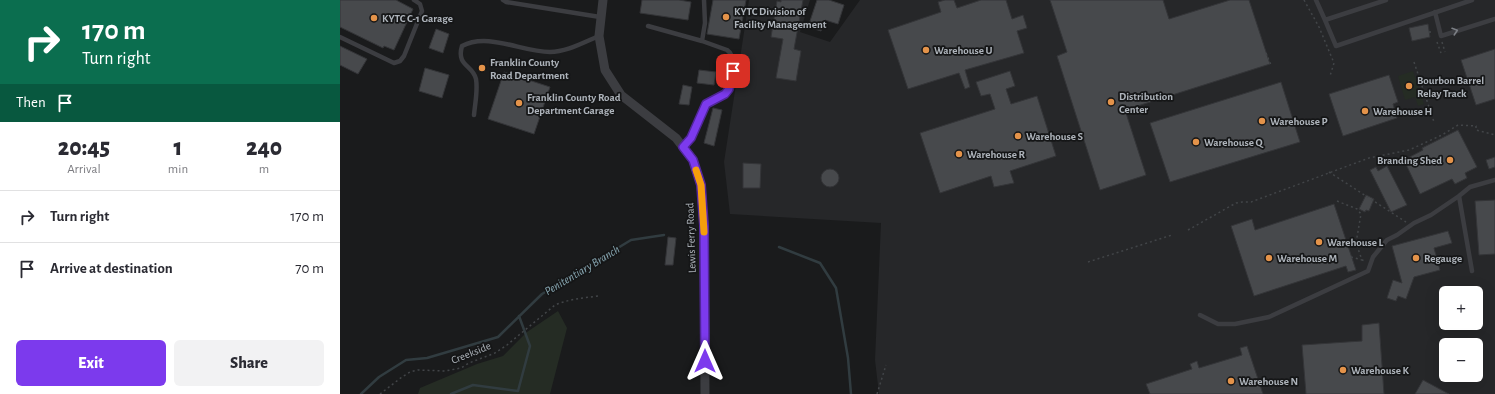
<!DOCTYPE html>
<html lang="en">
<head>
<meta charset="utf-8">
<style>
  body { margin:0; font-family:"Alegreya Sans",sans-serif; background:#f2f2f3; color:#2b2b33; height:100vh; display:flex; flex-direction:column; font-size:15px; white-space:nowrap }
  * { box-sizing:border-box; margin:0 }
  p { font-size:13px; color:#7c7c81 }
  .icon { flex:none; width:22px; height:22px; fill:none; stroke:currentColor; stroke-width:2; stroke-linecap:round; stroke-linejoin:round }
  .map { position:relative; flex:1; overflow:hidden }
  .drawer { display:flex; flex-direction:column; background:#fff; width:340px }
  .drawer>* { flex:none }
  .banner { background:#0b6e4f; color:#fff; overflow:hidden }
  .tools { position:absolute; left:1099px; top:286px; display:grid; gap:8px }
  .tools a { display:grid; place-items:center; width:44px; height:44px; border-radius:6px; background:#fff; box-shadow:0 4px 16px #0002; font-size:20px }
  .pin { position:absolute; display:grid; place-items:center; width:34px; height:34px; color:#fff; margin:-17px; border-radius:8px; box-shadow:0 2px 6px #0006 }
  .me { position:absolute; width:44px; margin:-22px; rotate:0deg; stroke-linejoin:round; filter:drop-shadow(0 0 3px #0008) }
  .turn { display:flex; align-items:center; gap:14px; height:84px; padding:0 16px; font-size:18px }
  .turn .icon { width:52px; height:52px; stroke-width:2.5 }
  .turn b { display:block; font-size:28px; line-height:34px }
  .then { display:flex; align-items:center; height:38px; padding:0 16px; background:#0003; gap:8px; font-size:15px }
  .eta { display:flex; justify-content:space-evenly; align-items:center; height:68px; text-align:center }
  .eta b { font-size:24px; font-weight:800; line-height:28px }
  .action { display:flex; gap:8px; margin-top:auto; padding:8px 16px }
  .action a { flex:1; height:46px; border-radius:6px; background:#7c3aed; color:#fff; font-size:16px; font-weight:800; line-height:46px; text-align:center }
  .action a+a { background:#f2f2f3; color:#2b2b33 }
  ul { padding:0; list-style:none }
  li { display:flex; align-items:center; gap:12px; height:52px; padding:0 16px; border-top:1px solid #e1e1e2 }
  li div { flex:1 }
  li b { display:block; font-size:15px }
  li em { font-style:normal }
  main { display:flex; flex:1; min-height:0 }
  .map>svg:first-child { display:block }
  .built { fill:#262729; fill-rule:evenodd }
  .green { fill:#252c24 }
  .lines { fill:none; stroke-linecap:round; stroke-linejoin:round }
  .stream { stroke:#313c40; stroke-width:2.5 }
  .building { fill:#47494c; stroke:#343538 }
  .path { stroke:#424548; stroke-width:1.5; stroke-dasharray:2 3; stroke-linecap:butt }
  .service { stroke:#3c3d41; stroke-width:4.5 }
  .minor { stroke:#3c3d41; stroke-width:9 }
  .oneway { stroke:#7b7e84 }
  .route-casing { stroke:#51269a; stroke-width:10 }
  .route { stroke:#7c3aed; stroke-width:7 }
  .slow { stroke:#f59e0b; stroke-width:7 }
  .poi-dot { fill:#e4934a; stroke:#151617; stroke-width:1.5 }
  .labels { text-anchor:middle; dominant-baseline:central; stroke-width:3.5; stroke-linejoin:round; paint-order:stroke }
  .poi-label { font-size:11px; font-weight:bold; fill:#aeb4bb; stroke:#151617; text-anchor:start }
  .street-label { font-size:11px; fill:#aeb4bb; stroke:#151617 }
  .water-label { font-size:12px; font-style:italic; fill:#88a7b2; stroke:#151617 }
</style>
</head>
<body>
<main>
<section class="drawer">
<div class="banner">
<div class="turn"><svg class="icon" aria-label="right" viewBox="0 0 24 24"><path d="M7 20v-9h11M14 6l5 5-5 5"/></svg><div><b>170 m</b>Turn right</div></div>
<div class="then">Then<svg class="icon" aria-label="arrive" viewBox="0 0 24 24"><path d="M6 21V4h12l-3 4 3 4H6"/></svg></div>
</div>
<div class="eta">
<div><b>20:45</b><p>Arrival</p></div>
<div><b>1</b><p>min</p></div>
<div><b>240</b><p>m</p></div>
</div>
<ul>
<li><svg class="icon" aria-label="right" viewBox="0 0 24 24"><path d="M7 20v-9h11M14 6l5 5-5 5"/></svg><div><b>Turn right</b></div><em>170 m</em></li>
<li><svg class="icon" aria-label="arrive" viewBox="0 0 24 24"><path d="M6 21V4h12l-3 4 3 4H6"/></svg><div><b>Arrive at destination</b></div><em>70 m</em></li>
</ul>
<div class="action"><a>Exit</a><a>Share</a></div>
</section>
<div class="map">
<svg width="1155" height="394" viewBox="0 0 1155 394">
  <rect width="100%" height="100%" fill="#1a1b1c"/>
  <path class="built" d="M409 0H470L460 32 490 42 520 0H1155V394H539L535 360 541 223 390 214 384 162ZM1106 293H1136V323H1106ZM1106 345H1136V375H1106Z"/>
  <path class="green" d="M1073 71 1084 104 1078 106 1075 97 1065 100 1058 76Z
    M218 311 227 328 210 394H78L80 388 137 364 163 356 187 332Z"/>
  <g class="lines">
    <path class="stream" d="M439 247 480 263 496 288 508 358 511 394
      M21 394 39 377 66 360 87 358 158 337 202 294 291 240 324 235
      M111 394 133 385 178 391 190 346 179 316"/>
  </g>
  <path class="building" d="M0 0H56L73 9 54 50 44 46 43 48 0 27Z
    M302 0H339L351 2 348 20 300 13Z
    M373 0H406L399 39 367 34Z
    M441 0H463L454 49 461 51 456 81 436 78 443 39 431 37 437 1 441 2Z
    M477 0H489L504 5 498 24 485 20 481 31 468 27Z
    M605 0H614L617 8 641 0H666L672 19 683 15 687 28 677 31 684 53 625 70 630 87 625 89 619 73 568 89 548 30 601 12 598 2Z
    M710 0H823L829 19 890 0H909L930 64 785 110 806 175 760 190 717 56 727 52Z
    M1088 24 1090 37 1072 41 1069 28Z
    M96 29 109 34 103 53 89 48Z
    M0 46 27 59 18 74 0 65Z
    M1155 49V99L1136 105 1121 60Z
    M85 68 109 75 102 98 79 91Z
    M359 70 376 72 374 85 357 83Z
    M670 71 675 86 666 89 671 104 697 96 716 156 670 171 674 183 654 187 651 176 600 193 580 133 655 109 650 94 641 96 636 82Z
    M164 72 210 87 194 134 148 119Z
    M1049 75 1058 102 1053 104 1057 118 1003 136 989 94Z
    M941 82 960 142 830 182 810 123Z
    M343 85 352 87 349 105 339 104Z
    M373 108 382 110 374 146 364 143Z
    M1118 130 1137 167 1125 173 1127 178 1115 184 1112 179 1080 194 1064 160 1083 150 1082 148Z
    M1155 157V167L1149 169 1146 160Z
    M403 163 421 164 420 188H403Z
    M1047 166 1067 205 1051 212 1030 170 1036 167 1038 171Z
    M481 178a9 9 0 1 1 18 0a9 9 0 1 1-18 0Z
    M1026 195 1034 199 1029 211 1026 210 1025 212 1019 209Z
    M1155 200V254L1139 255 1135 201Z
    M994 204 1016 270 1008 272 1006 266 914 296 891 226 912 219 915 230Z
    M1108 231 1112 243 1094 248 1100 270 1074 277 1066 299 1058 296 1056 301 1047 298 1053 280 1062 283 1052 246Z
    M328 237 336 238 333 265H325Z
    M1039 323 1044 394H966L962 345 1022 341V325Z
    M907 346 923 394H810L806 384 852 369 850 364 857 361 859 368 902 355 900 348Z
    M1083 380 1109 394H1075Z"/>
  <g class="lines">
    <path class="path" d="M964 0 979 27 994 63 990 76
      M1089 32H1094
      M1097 42 1101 53
      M1102 42 1105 52
      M926 53 931 65
      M1074 62 1094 122
      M989 172 1066 222
      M997 201 1017 209 1021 214 1016 243 1022 260 1025 261
      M848 230 896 203 902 202H911L1029 158 1069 150 1102 135 1118 125 1136 126V130L1155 135
      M1011 257 1022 260
      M748 262 832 235
      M40 394 62 377 70 372 78 370 105 371 121 368 129 363 155 353 167 345 215 305C229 299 243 298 258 296
      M537 394 546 365"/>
    <path class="service" d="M163 0 166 2 260 17
      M976 0 985 20
      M1046 0 985 20 996 46 1132 0
      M1095 12 1101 36 1155 19
      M308 26 362 41 387 50C397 56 394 87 385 94 380 98 372 99 366 104L351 138 343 147
      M0 37 54 63 60 61 64 56 82 11 80 4 74 0
      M362 41 365 23 364 0
      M134 115C135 103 138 91 136 79 133 65 116 66 122 46 148 32 182 52 210 52 227 52 244 42 259 36
      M1132 271 1119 196 1130 187 1155 180
      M860 315 878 324H895L929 317 1028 271 1033 257 1047 240 1057 235 1074 223 1091 215 1119 196"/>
    <path class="minor" d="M263 0 259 36 265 70 281 95 336 138 353 160 361 185 364 226 365 394"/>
  </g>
  <defs><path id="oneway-chevron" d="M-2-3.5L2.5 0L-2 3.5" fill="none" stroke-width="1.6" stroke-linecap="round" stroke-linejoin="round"/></defs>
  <use class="oneway" href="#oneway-chevron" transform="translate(1115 31) rotate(-18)"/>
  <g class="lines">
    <g class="route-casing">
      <path id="route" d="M365 361 364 226 361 185 353 160 343 147 351 138 366 104 385 94 389 89 393 71"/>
    </g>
    <use href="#route" class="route"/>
    <path class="slow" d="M356 170 361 185 364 232"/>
  </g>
  <g class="poi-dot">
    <circle cx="386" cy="17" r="4"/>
    <circle cx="34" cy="18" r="4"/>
    <circle cx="586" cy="50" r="4"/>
    <circle cx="142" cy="68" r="4"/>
    <circle cx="1069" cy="86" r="4"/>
    <circle cx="771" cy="102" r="4"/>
    <circle cx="179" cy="103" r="4"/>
    <circle cx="1025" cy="111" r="4"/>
    <circle cx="922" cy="121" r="4"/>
    <circle cx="678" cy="136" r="4"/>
    <circle cx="856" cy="142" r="4"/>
    <circle cx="619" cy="154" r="4"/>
    <circle cx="1110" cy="160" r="4"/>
    <circle cx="979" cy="242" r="4"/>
    <circle cx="929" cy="258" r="4"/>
    <circle cx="1076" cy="258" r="4"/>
    <circle cx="1003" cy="370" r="4"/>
    <circle cx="891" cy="381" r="4"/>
  </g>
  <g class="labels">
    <g class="poi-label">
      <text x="394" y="11">KYTC Division of<tspan x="394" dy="13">Facility Management</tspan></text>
      <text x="42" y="18">KYTC C-1 Garage</text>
      <text x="594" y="50">Warehouse U</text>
      <text x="150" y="62">Franklin County<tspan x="150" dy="13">Road Department</tspan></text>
      <text x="1077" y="80">Bourbon Barrel<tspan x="1077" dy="13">Relay Track</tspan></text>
      <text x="779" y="96">Distribution<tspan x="779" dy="13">Center</tspan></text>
      <text x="187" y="97">Franklin County Road<tspan x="187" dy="13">Department Garage</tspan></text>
      <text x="1033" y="111">Warehouse H</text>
      <text x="930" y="121">Warehouse P</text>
      <text x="686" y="136">Warehouse S</text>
      <text x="864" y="142">Warehouse Q</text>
      <text x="627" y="154">Warehouse R</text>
      <text x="1102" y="160" text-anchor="end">Branding Shed</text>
      <text x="987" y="242">Warehouse L</text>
      <text x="937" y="258">Warehouse M</text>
      <text x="1084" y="258">Regauge</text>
      <text x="1011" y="370">Warehouse K</text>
      <text x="899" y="381">Warehouse N</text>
    </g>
    <g class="street-label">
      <text transform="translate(351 238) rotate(-92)">Lewis Ferry Road</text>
      <text transform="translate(131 353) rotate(-22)">Creekside</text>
    </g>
    <g class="water-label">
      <text transform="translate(242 270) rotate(-31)">Penitentiary Branch</text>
    </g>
  </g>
</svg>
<div class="tools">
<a>+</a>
<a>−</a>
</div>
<div class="pin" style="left:393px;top:71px;background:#d93025"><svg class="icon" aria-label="arrive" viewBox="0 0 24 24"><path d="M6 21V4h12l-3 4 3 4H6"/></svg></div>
<svg class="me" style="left:365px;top:361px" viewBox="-20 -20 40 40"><path d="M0-17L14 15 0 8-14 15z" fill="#7c3aed" stroke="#fff" stroke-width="4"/></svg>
</div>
</main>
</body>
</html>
